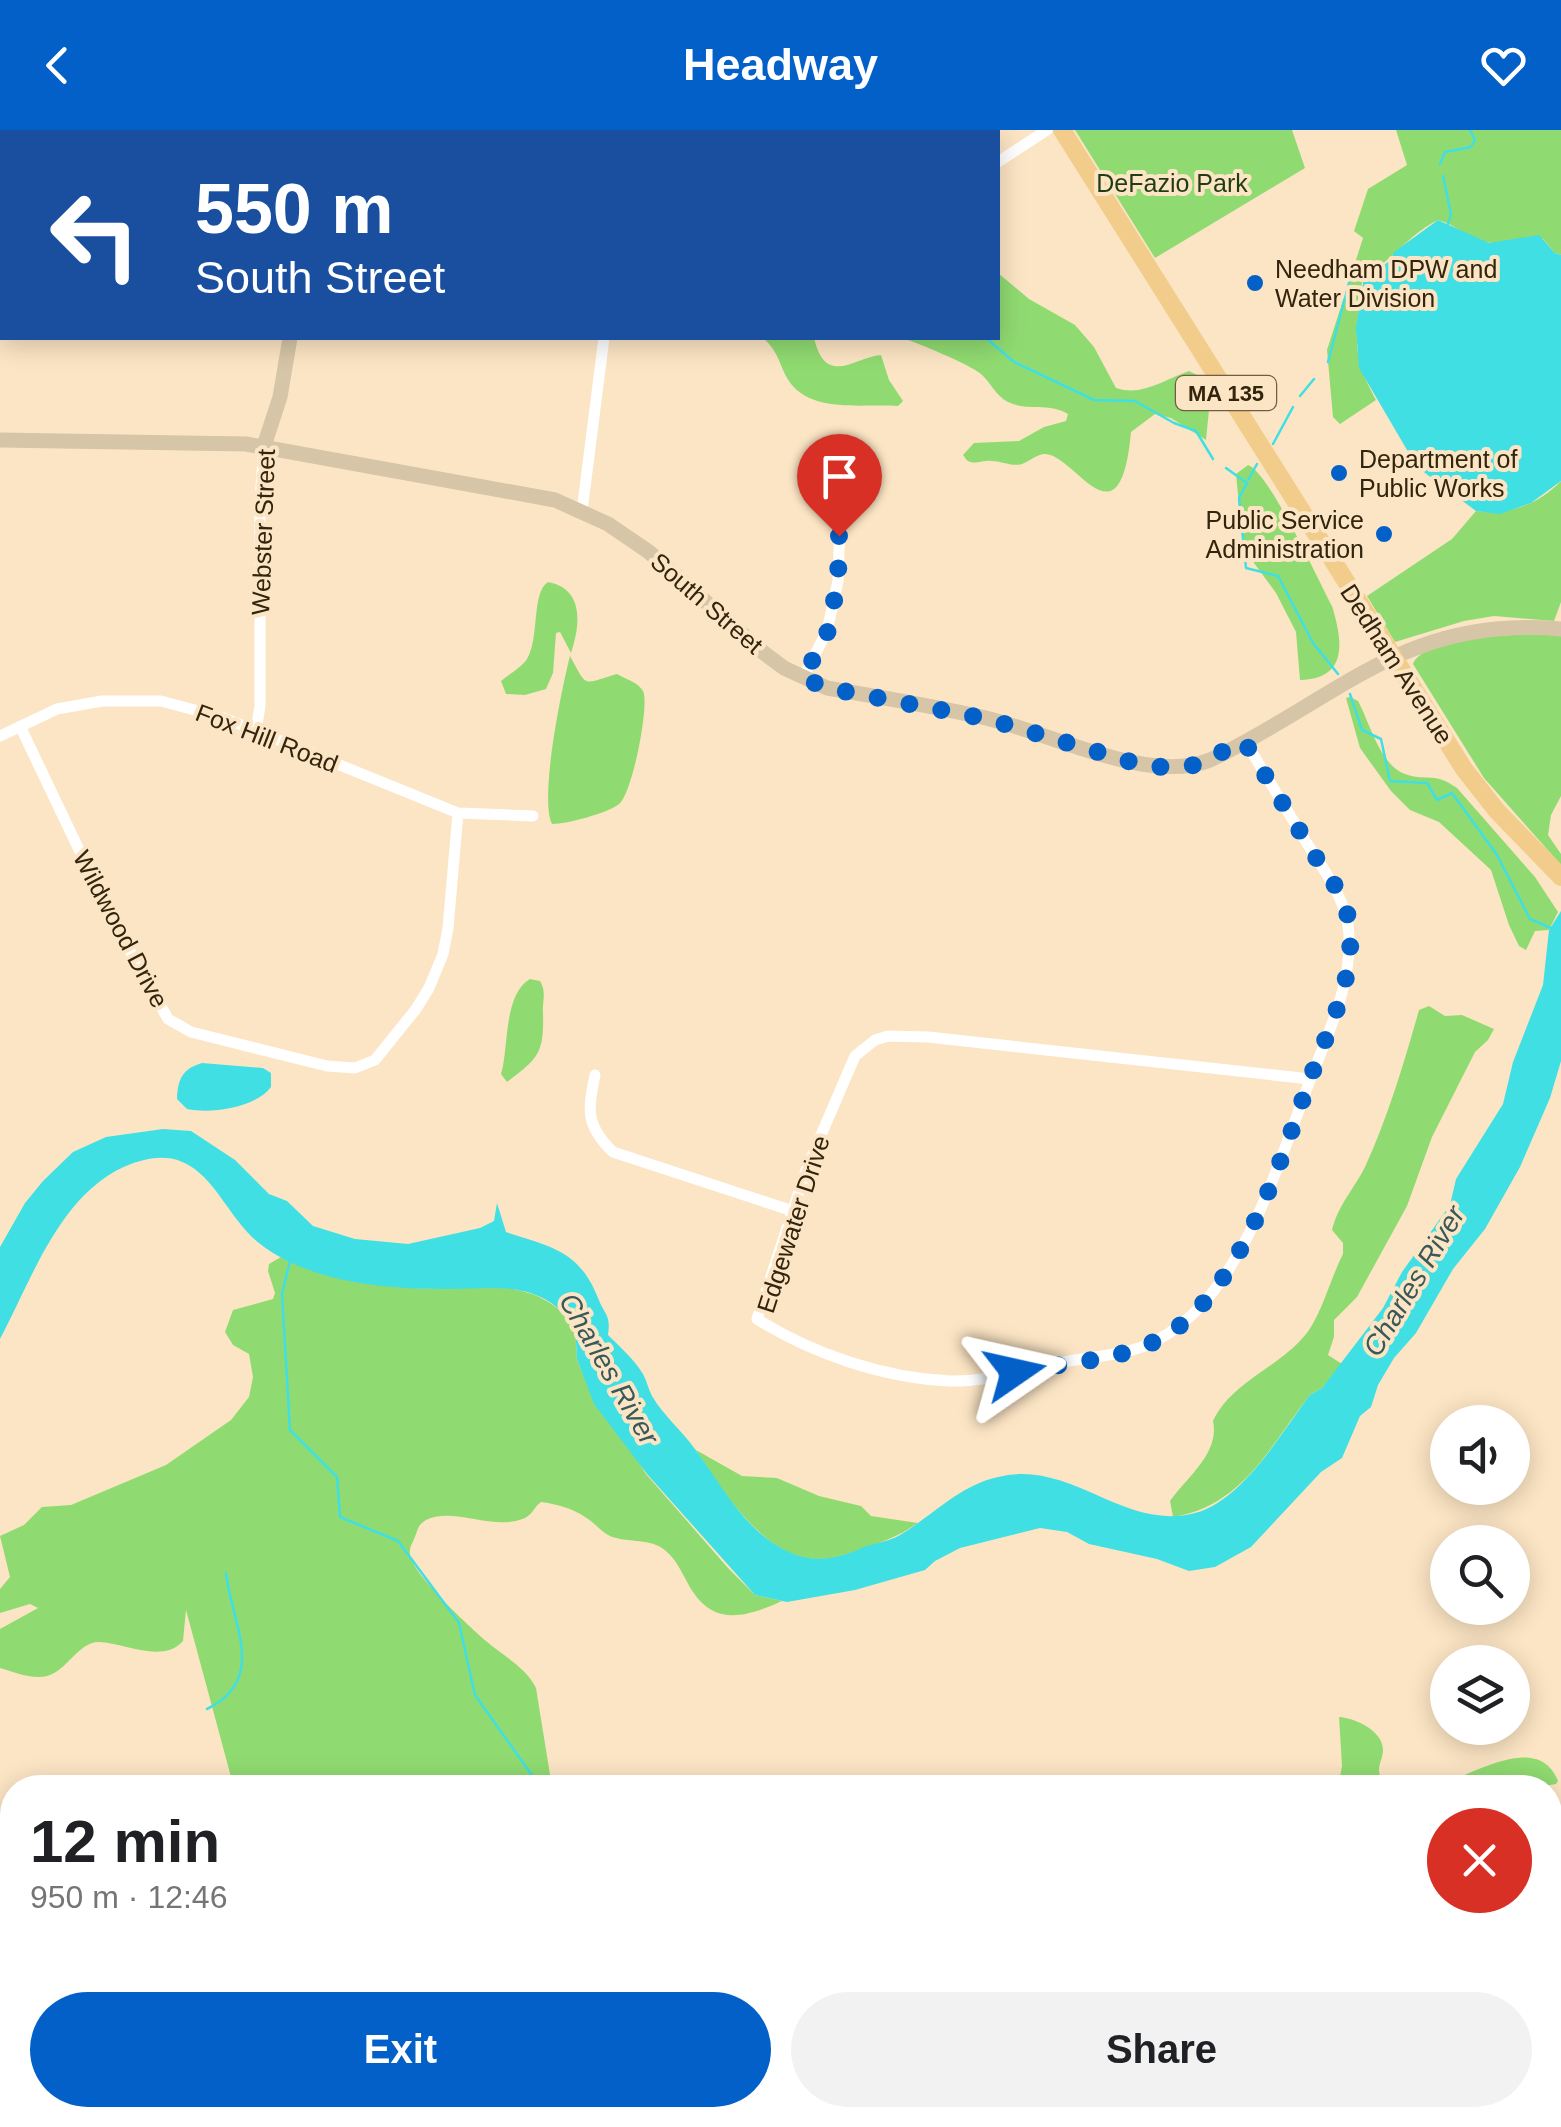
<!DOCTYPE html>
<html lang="en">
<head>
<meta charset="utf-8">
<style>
  body { margin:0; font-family:Arial,sans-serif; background:#f2f2f2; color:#202124; height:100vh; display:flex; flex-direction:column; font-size:38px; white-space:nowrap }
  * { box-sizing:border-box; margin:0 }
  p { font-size:32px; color:#757577 }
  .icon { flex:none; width:55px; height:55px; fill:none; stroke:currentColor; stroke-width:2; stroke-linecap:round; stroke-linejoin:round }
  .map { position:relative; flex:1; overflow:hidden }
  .drawer { position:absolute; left:0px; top:1645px; width:1562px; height:352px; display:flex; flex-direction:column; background:#fff; border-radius:40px 40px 0 0; box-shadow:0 5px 25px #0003 }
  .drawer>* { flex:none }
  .top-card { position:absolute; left:0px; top:0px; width:1000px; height:210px; box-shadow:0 5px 25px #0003; background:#1a4fa0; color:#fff; overflow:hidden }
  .fabs { position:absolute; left:1430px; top:1275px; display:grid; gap:20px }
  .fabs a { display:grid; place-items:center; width:100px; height:100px; border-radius:50%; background:#fff; box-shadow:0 5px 25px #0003; font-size:50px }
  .pin { position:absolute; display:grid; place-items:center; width:85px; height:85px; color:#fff; margin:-102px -42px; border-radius:50% 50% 50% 0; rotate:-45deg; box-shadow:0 0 10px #0007 }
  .pin .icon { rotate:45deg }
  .me { position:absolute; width:110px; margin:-55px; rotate:79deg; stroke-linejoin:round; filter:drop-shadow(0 0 8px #0008) }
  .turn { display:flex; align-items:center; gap:35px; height:210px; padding:0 30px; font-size:45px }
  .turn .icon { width:130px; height:130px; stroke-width:2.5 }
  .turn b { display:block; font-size:70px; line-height:85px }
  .round { display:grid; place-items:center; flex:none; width:105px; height:105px; border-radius:52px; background:#f2f2f2 }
  .headline { display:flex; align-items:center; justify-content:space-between; height:170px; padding:0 30px }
  h1 { font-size:60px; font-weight:700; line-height:75px }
  .button { display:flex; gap:20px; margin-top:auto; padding:20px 30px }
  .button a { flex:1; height:115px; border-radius:60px; background:#0460c9; color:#fff; font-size:40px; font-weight:700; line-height:115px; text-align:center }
  .button a+a { background:#f2f2f2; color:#202124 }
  header { display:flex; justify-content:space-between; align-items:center; height:130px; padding:0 30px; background:#0460c9; color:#fff; font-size:45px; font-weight:700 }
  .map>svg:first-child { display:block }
  .green { fill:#90db71 }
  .water { fill:#40dfe3 }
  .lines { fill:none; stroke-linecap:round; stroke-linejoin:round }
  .stream { stroke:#40dfe3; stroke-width:2.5 }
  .street { stroke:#fff; stroke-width:11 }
  .secondary { stroke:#d6c5a6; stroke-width:15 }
  .primary { stroke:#f1cc8b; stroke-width:18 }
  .route { stroke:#0460c9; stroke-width:18; stroke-dasharray:0 32.4 }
  .poi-dot { fill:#0460c9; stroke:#fce5c4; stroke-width:4 }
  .labels { text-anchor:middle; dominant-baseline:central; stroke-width:8; stroke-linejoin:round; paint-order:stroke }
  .shield { fill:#fce5c4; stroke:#6f5e44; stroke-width:2.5 }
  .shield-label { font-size:22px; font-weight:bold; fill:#32240d }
  .park-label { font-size:25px; fill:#1f3c13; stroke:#fce5c4 }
  .poi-label { font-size:25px; fill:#32240d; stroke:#fce5c4; text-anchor:start }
  .street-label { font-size:25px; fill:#32240d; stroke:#fce5c4 }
  .water-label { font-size:28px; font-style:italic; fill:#385859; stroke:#fce5c4 }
</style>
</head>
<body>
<header><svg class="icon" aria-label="back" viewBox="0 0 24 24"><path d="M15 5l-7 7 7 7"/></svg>Headway<svg class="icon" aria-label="heart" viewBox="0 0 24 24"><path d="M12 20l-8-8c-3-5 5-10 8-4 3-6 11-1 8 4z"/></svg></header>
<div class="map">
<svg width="1561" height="1997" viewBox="0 0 1561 1997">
  <rect width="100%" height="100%" fill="#fce5c4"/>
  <path class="green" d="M1075 0H1292L1305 38 1155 128Z
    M1396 0H1561V125L1555 123 1543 109C1523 107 1504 116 1484 112 1467 108 1455 94 1438 90 1409 104 1391 132 1364 147 1360 157 1360 167 1359 178 1354 218 1357 235 1376 270L1340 294 1333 287 1327 220 1363 108 1354 101 1368 59 1407 35Z
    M998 143 1029 169 1075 195 1094 217 1116 258C1142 267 1165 249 1189 241L1201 247 1210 270 1206 310 1171 288 1155 284 1131 302C1120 423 1074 322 1044 324 1036 325 1030 331 1022 334 1012 337 1002 331 991 331 984 330 975 335 968 331 966 330 965 327 963 325L974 313 1019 311 1044 297 1066 291 1068 284C1048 272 1028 282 1008 272 996 266 991 253 981 244 969 234 918 213 902 208H998Z
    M763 208H814C826 258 855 227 881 225L889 250 903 271 898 276C864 273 808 285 787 248 779 233 778 221 763 208Z
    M1248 335C1269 342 1318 450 1332 476 1343 512 1348 549 1300 550L1296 502 1276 463 1243 418 1236 344Z
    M1561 351V472L1554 491 1494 486 1464 491 1395 512 1367 466 1452 409 1476 381C1509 385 1538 375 1561 351Z
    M548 452C585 459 580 496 571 523L560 502 556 503 553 543 546 559 525 565 506 564 501 551C508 545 522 537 527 529 540 507 531 463 548 452Z
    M1561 504V666L1551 685 1548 705 1561 724V735L1484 648 1413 534C1425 504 1531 504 1561 504Z
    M570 526C588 559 582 554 617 544 625 549 638 552 643 561 650 574 632 665 619 674 608 683 567 694 552 694 539 668 562 557 570 526Z
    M1350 567 1358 571C1370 593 1380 635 1405 644 1427 652 1433 641 1457 658L1535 747 1558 782 1549 800 1535 801 1526 820 1519 816 1509 795 1491 740 1439 692 1410 680 1391 661 1360 618 1346 568Z
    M530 849 540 851C547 863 542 871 543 883 544 923 539 928 507 952L501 944C509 918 503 865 530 849Z
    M1429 876 1445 886 1462 885 1494 899 1488 910 1475 922 1432 1007 1407 1076 1357 1167 1334 1190V1207L1328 1225 1342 1234 1322 1258 1310 1265C1269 1317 1243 1376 1173 1387L1170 1371C1187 1347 1220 1323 1213 1291 1232 1251 1279 1238 1306 1204 1321 1186 1331 1147 1343 1124V1113L1332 1100C1338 1075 1354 1059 1365 1037 1388 987 1404 933 1419 880Z
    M281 1127C325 1145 368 1155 416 1158 477 1162 529 1141 575 1195L577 1229 582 1242 646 1344 728 1438 755 1465 782 1471C749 1486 716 1497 693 1462 683 1447 678 1429 662 1418 647 1408 626 1413 610 1406 600 1401 594 1392 585 1387 572 1378 556 1374 541 1372 534 1377 533 1384 525 1388 494 1402 453 1376 426 1390 417 1395 418 1401 414 1409 412 1414 409 1418 410 1424 411 1443 470 1497 486 1511 503 1526 526 1537 536 1558L552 1657 234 1658 186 1480 183 1511C163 1534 124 1513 99 1512 78 1512 67 1541 47 1546 32 1550 14 1542 0 1538V1499L38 1478 30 1474 0 1483V1459L10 1447 0 1406 24 1395 42 1377 71 1375 166 1335 231 1290 249 1267 253 1247 249 1224 233 1215 225 1202 233 1180 273 1169 275 1163 268 1141 269 1134Z
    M696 1320 742 1346 777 1348 819 1366 861 1376 871 1386 918 1393C899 1406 883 1412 862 1419 847 1424 835 1429 818 1429 766 1430 720 1359 696 1320Z
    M1339 1587C1355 1588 1384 1601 1383 1621 1382 1632 1377 1635 1380 1646L1386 1651C1401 1653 1438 1654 1451 1650 1481 1640 1540 1604 1558 1651L1556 1654 1531 1658 1338 1657 1342 1636Z
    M114 1985H827L834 1997H111Z"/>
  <path class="water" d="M1438 90 1489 113 1539 105 1555 123 1561 125V351L1531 373 1500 384 1476 381 1417 337 1359 238 1356 198 1364 147 1390 131 1394 122Z
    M1561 781V931L1550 968 1520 1037 1485 1099 1453 1139 1416 1203 1394 1228 1378 1255 1371 1277 1360 1286 1342 1328 1321 1342 1251 1417 1215 1437 1189 1441 1157 1429 1089 1414 1067 1402 1040 1398 960 1418 935 1431 925 1440 855 1460 787 1472 755 1465 647 1344 594 1274 577 1229 575 1195C535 1147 496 1160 442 1159 404 1159 364 1156 328 1146 305 1140 277 1128 259 1113 220 1082 207 1015 144 1030 65 1049 34 1145 0 1209V1117L25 1073 43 1051 73 1022 106 1007 163 999 191 1001 235 1030 269 1064 287 1071 313 1096 355 1109 408 1114 480 1098 494 1091 497 1073 506 1102C551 1117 579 1120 598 1168 605 1186 611 1184 608 1205 620 1217 634 1229 643 1244 647 1251 648 1259 652 1266 663 1285 682 1301 695 1319 721 1354 744 1400 785 1420 809 1433 834 1430 857 1420 871 1413 886 1413 900 1405 932 1386 960 1355 998 1347 1072 1329 1123 1402 1195 1383 1243 1370 1281 1303 1310 1265L1322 1258 1383 1178 1402 1142 1450 1075 1456 1049 1503 974 1513 932 1543 855 1549 800Z
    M202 933 263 938 271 943V957C255 978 212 984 187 979L177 969C178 949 182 939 202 933Z"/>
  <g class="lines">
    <path class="stream" d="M881 2V0
      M1440 34 1445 22 1471 17 1475 10 1470 0
      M1443 46 1451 84 1448 94
      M986 208 1014 232 1094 270 1135 271 1174 293 1196 301 1213 329
      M1328 232 1350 149H1362
      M1300 266 1314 249
      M1273 314 1293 277
      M1226 338 1247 353 1239 368 1246 438 1278 446 1313 513 1338 544
      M1248 350 1257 334
      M1350 564 1362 600 1381 609 1390 651 1427 653 1437 670 1452 663 1497 725 1530 789 1551 798
      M290 1131 282 1164 290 1300 337 1347 340 1387 398 1411 459 1493 475 1565 541 1658
      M207 1579C269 1549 231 1492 226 1443
      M622 1997 623 1985"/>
    <path class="street" d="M692 0 695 2
      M800 2 801 0
      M998 32 1047 0
      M582 381 604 208
      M803 548 827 501 838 451 840 392 838 385 827 376
      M20 596 113 791 168 889 191 902 327 936 355 938 375 930 416 879 429 858 443 824 448 798 458 683
      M256 600 260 576V370L264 316
      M0 606 57 579 102 571H161L224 588 458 683 533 686
      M1245 611C1266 646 1287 680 1308 715 1324 740 1343 765 1348 795 1356 854 1322 915 1303 969 1278 1037 1247 1133 1193 1184 1150 1224 1123 1222 1069 1231 1031 1238 989 1252 950 1251 883 1248 813 1224 757 1189L806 1040 855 926 875 910 888 906 928 907 1310 949
      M595 945C588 980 585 995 613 1022L793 1081"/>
    <path class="secondary" d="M336 2 337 0
      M0 310 246 314 555 370 608 394 649 422 764 523 784 538 827 558C880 567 934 576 986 588 1050 603 1149 655 1210 630 1338 569 1405 485 1561 499
      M264 316 280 267 290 208"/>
    <path class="primary" d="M1062 0 1464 639 1497 681 1561 747"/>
  </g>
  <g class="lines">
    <path class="route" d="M839 406 838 451 828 501 803 548 827 558 988 589 1128 631 1158 637 1196 635 1244 611C1267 648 1290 685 1312 721 1322 738 1337 755 1344 773 1365 831 1329 896 1310 949 1281 1029 1243 1156 1168 1204 1124 1232 1065 1232 1015 1242"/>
  </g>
  <g class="poi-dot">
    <circle cx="1255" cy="153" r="10"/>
    <circle cx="1339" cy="343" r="10"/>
    <circle cx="1384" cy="404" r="10"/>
  </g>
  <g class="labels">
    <rect class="shield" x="1176" y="246" width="100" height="34" rx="8"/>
    <g class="shield-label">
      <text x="1226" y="263">MA 135</text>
    </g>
    <g class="park-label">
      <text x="1172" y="53">DeFazio Park</text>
    </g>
    <g class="poi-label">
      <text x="1275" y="139">Needham DPW and<tspan x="1275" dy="29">Water Division</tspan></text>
      <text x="1359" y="329">Department of<tspan x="1359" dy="29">Public Works</tspan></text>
      <text x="1364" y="390" text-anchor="end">Public Service<tspan x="1364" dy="29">Administration</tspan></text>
    </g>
    <g class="street-label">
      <text transform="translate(263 402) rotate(-88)">Webster Street</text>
      <text transform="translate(707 473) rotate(41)">South Street</text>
      <text transform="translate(1397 534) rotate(57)">Dedham Avenue</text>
      <text transform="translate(267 608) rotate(21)">Fox Hill Road</text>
      <text transform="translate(121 799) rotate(62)">Wildwood Drive</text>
      <text transform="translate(793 1094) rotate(-72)">Edgewater Drive</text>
    </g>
    <g class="water-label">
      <text transform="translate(1414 1151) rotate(-59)">Charles River</text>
      <text transform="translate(609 1239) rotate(60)">Charles River</text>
    </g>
  </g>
</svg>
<div class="fabs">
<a><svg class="icon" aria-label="sound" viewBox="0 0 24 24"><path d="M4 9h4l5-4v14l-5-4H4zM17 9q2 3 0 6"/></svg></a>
<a><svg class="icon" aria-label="search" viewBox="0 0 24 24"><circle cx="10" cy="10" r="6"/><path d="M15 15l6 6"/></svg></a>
<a><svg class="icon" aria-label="layers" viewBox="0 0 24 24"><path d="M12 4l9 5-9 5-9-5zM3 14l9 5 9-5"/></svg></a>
</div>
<div class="pin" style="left:839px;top:406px;background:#d93025"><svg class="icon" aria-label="arrive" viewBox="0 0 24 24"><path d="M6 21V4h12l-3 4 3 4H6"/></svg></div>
<svg class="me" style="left:1015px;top:1242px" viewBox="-20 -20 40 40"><path d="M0-17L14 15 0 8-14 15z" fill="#0460c9" stroke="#fff" stroke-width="4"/></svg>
<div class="top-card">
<div class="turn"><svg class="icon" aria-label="left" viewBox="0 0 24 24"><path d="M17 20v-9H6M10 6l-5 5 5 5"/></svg><div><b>550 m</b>South Street</div></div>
</div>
<section class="drawer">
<div class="headline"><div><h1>12 min</h1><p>950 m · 12:46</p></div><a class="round" style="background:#d93025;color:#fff"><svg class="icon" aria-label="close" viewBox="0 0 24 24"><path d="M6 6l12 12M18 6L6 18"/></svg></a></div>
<div class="button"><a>Exit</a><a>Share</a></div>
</section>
</div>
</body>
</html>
